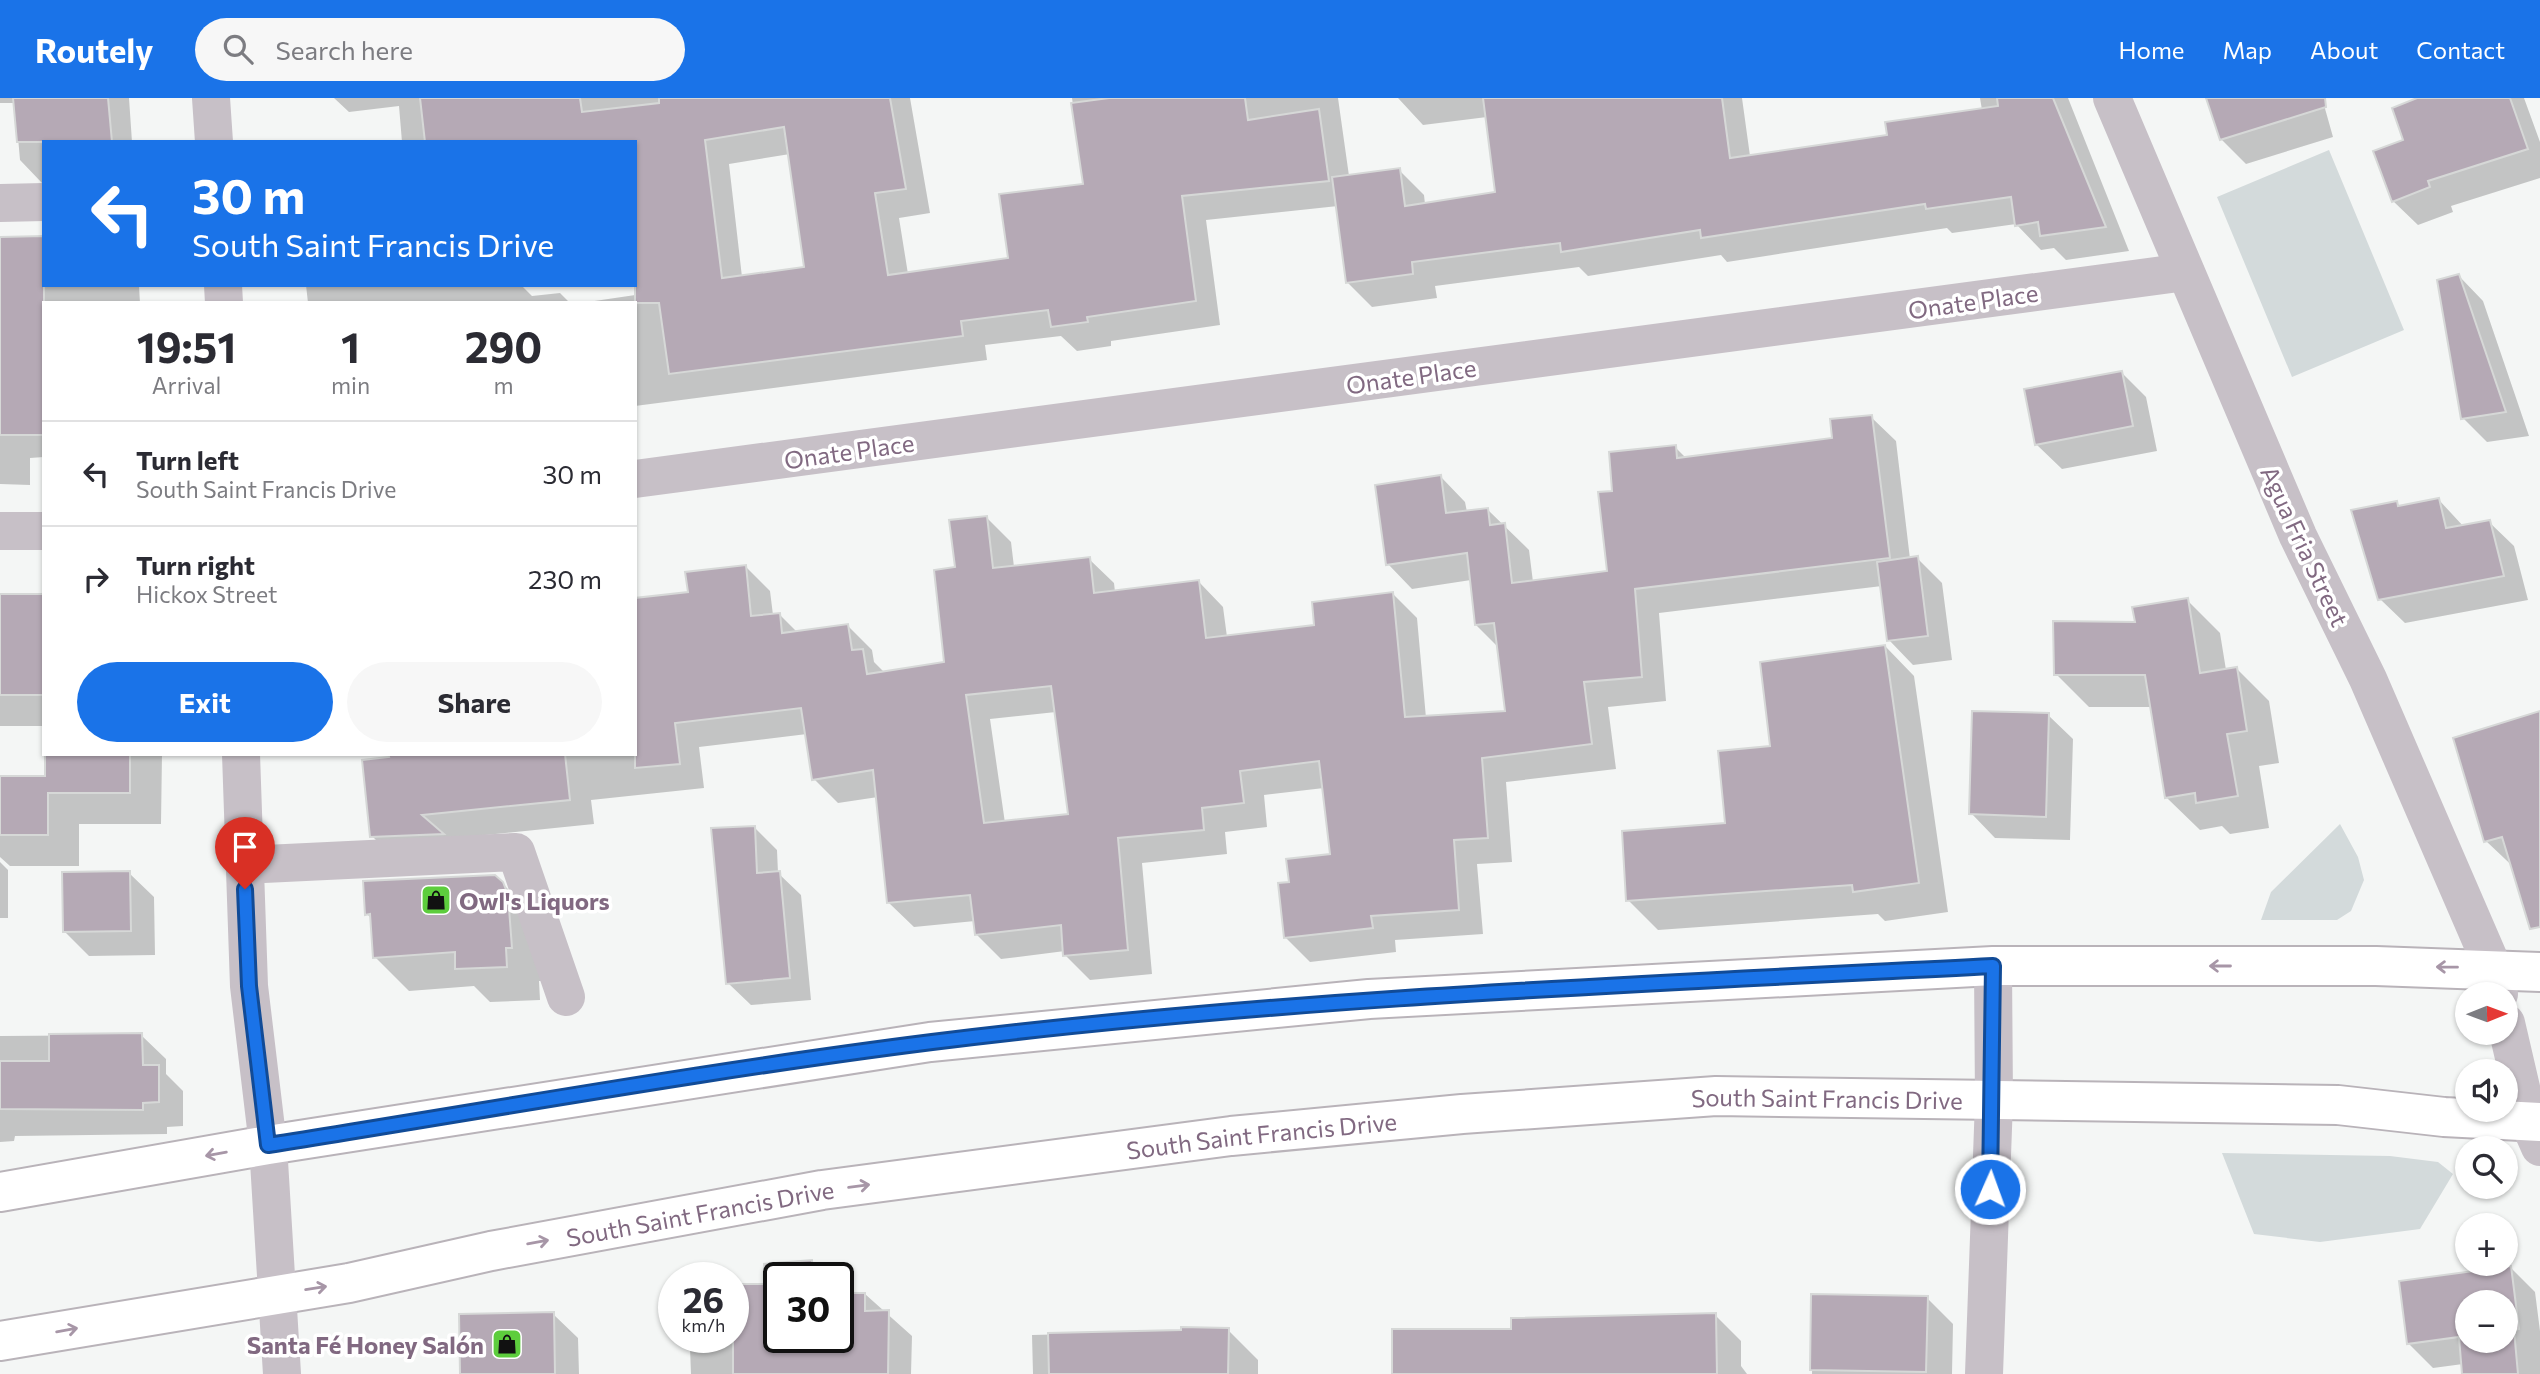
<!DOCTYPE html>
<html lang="en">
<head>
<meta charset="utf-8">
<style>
  body { margin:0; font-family:Commissioner,sans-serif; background:#f7f7f7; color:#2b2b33; height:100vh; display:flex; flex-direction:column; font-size:26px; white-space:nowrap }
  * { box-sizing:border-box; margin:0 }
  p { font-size:23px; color:#7c7c81 }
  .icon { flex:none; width:38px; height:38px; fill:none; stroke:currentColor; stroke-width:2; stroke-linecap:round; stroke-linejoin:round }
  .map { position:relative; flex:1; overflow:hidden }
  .panel { position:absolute; left:42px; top:203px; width:595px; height:455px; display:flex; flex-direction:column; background:#fff; border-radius:0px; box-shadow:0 2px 5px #0004 }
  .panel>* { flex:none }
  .hud { position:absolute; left:42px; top:42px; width:595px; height:147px; border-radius:0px; box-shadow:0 2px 5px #0004; background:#1a73e8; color:#fff; overflow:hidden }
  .needle { width:46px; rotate:89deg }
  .fabs { position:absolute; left:2455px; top:884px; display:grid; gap:14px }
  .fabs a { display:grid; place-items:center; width:63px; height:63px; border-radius:50%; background:#fff; box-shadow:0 2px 5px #0004; font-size:35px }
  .speed { position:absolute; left:658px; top:1164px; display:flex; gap:14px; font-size:35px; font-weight:700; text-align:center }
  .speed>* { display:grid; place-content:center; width:91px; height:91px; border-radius:50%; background:#fff; box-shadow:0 2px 5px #0004; line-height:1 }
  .speed small { font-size:18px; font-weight:400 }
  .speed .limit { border:4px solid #111; border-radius:10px; background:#fff; color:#111 }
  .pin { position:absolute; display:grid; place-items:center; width:60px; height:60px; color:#fff; margin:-72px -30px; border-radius:50% 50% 50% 0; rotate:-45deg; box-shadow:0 0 7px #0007 }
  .pin .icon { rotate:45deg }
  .me { position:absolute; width:77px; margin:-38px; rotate:2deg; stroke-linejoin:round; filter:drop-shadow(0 0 5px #0008) }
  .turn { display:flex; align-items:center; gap:24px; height:147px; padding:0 35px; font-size:32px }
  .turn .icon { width:91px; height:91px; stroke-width:2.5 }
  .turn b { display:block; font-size:49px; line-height:60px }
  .eta { display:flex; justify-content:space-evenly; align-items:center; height:119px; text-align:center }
  .eta b { font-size:42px; font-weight:700; line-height:49px }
  .button { display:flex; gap:14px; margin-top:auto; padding:14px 35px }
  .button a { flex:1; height:80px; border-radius:42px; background:#1a73e8; color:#fff; font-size:28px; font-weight:700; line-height:80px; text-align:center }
  .button a+a { background:#f7f7f7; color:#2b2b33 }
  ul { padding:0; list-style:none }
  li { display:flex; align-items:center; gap:21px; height:105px; padding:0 35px; border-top:2px solid #e1e1e2 }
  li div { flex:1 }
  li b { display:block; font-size:26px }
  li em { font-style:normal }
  header { display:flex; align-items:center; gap:42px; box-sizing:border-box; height:98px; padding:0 35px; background:#1a73e8; color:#fff }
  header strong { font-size:33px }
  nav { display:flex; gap:38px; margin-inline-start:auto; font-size:24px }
  .search { width:490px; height:63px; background:#f7f7f7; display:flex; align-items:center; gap:18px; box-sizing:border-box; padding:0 24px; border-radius:38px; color:#7c7c81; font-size:26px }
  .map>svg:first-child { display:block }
  .green { fill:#d3dadb }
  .shadow { fill:#0003; fill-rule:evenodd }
  .building { fill:#b5a9b5; stroke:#d6d8d7; stroke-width:2; fill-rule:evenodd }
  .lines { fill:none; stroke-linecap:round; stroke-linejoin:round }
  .highway-casing { stroke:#b9b3b9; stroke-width:42 }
  .minor { stroke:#c7c0c7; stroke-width:38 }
  .highway { stroke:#fff; stroke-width:38 }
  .oneway { stroke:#a796a7 }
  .route-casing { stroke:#114b97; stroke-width:18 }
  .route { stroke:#1a73e8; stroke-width:12 }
  .labels { text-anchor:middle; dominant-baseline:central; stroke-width:7; stroke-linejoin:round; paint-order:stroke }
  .street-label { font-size:24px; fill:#816981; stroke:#fff }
  .poi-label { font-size:24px; font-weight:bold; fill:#816981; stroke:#fff; text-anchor:start }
</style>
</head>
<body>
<header>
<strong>Routely</strong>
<div class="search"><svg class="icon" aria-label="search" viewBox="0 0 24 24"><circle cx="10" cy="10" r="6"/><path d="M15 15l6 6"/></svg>Search here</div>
<nav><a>Home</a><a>Map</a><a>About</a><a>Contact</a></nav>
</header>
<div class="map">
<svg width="2540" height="1276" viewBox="0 0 2540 1276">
  <rect width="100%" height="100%" fill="#f4f6f5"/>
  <path class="green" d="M2329 52 2404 232 2292 279 2217 99Z
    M2340 726 2358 759 2364 782 2351 813 2337 822H2261L2271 794Z
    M2222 1055 2390 1058 2438 1064 2453 1076 2420 1131 2320 1144 2254 1136Z"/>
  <path class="shadow" d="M0 0H129L132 44H44L42 85 20 62 15 5H0Z
    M334 0H910L930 115 899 120 908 176 1010 162 1085 87 1072 0H1338L1349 78 1399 72 1424 97 1425 106 1497 96 1487 19 1423 27 1398 0H1742L1750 58 1889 38 1982 12 1980 0H2068L2129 153 2066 162 2054 150 2041 152 2016 126 1952 135 1947 130 1727 164 1721 157 1588 178 1579 169 1435 188 1437 200 1372 209 1347 184 1338 108 1206 122 1220 227 1111 243V248L1077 253 1061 238 985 247 987 262 635 308V205H581L642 196 635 44H402L399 8 349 14ZM790 56 806 170 742 179 729 66Z
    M2208 0H2322L2333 39 2246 66 2221 41Z
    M2425 0H2524L2540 44V80L2451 108 2453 114 2418 127 2393 103 2406 43Z
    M0 141 44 187 139 188 140 205H44V359L30 360V387L0 386Z
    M2459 178 2483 203 2529 338 2487 344 2463 320Z
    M306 187H521L532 198 560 195 570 205H308Z
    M2122 275 2146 299 2157 353 2062 371 2037 347Z
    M1871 319 1896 343 1910 461 1917 460 1942 485 1952 562 1913 567 1889 542 1882 488 1659 515 1666 603 1608 609 1616 671 1506 684 1512 764 1477 766 1483 836 1395 842 1396 854 1310 864 1285 839 1291 785 1332 758 1324 690 1264 697 1267 729 1225 734 1227 756 1142 765 1152 876 1090 882 1065 857V853L1001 861 976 836 975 823 914 829 889 805 878 699 838 705 814 681 807 636 699 649 704 690 591 702 594 726 447 741 397 763 372 738 390 656H635L690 496 746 469 770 493 773 517H780L798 535 847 527 872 552 874 564 885 575 946 566 957 470 986 419 1011 444 1014 469 1089 461 1114 485 1115 494 1199 484 1223 509 1227 539 1316 528 1393 496 1417 520 1426 620 1507 615 1498 549 1476 527 1471 482 1412 491 1388 466 1441 379 1465 404 1467 414 1488 412 1529 452 1533 484 1609 475 1614 394 1675 349 1687 361 1834 342ZM1056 614 1070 718 1005 725 990 621Z
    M2439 402 2464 429 2489 424 2514 448 2528 502 2405 525 2380 501 2396 405 2401 410Z
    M44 497V628H0V498Z
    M2187 502 2220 535 2226 572 2236 570 2269 603 2279 665 2259 668 2269 730 2230 736 2222 728 2200 732 2167 700 2152 609H2089L2056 576 2137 525Z
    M1885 548 1914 578 1948 814 1885 823 1878 816 1658 832 1628 802 1727 726 1772 650Z
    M2540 615V794L2486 743Z
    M2048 617 2073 641 2070 742 1995 740 1971 715Z
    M47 656H162L161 726H79V768H10L0 759V680H47Z
    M754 729 777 752 778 775 801 797 811 902 751 907 728 885Z
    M0 764 8 772V820H0Z
    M129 775 154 799 155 857 89 858 64 833Z
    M502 785 536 820 544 883H539L540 902 490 904 474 888 409 893 375 859 372 821 367 816Z
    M141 937 166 961V976L183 993V1028L167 1029V1036L15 1038 14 1043 0 1044V938Z
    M811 1164 827 1180H779V1239H838L865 1196 912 1238 911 1276H691L690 1250 686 1239H733L768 1187 766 1168Z
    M2511 1170 2535 1194 2540 1233V1276H2464L2463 1266 2433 1270 2409 1246ZM2468 1204H2506V1242H2468Z
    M1813 1197 1927 1200 1953 1226 1952 1276H1812Z
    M553 1216 578 1240 579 1276H461Z
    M1715 1217 1741 1243V1268L1747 1276H1394L1513 1233Z
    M1228 1232 1258 1262V1276H1033L1032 1237Z"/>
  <path class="building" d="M13 0H108L112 44H17Z
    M420 0H580L582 14 659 5V0H890L906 91 875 95 888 177 1008 160 999 96 1083 86 1071 5 1109 0H1245L1248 22 1319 11 1329 83 1182 98 1196 203 1087 219 1088 224 1051 229 1048 212 961 223 963 238 669 276 659 205H635V44H425ZM784 29 804 169 722 180 705 42Z
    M1483 0H1722L1730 60 1887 37 1885 24 1998 8 1997 0H2053L2106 129 2040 138 2038 124 2015 128 2011 99 1926 111 1925 106 1701 140 1700 132 1561 154 1560 145 1412 164 1413 176 1346 185 1332 79 1400 70 1405 108 1495 94Z
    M2206 0H2325L2326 9 2220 42Z
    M2417 0H2510L2528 51 2428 83 2430 89 2392 104 2373 53 2403 42 2392 10Z
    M44 138V337H0V139Z
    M2459 176 2506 314 2461 321 2437 182Z
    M2122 273 2133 328 2035 347 2024 291Z
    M1872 317 1890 460 1635 491 1642 579 1584 584 1592 646 1482 660 1488 740 1454 742 1459 812 1371 818 1373 830 1284 840 1278 785 1289 784 1286 761 1330 756 1319 663 1240 673 1244 705 1202 710 1204 732 1118 740 1128 852 1063 858 1061 827 975 837 970 797 887 805 873 672 812 682 801 610 675 625 680 666 635 670V500L688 494 685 474 746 467 751 518 780 515 782 535 848 526 852 552 863 551 867 576 944 564 934 472 955 469 949 422 987 418 993 470 1090 459 1094 495 1199 482 1206 540 1314 527 1312 504 1393 494 1405 619 1505 613 1494 525 1475 527 1467 455 1386 467 1375 387 1441 377 1446 415 1488 410 1490 427 1505 425 1512 485 1607 473 1598 394 1612 393 1609 354 1676 347 1677 360 1832 340 1830 321ZM1051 588 1068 716 984 725 966 597Z
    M2439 400 2446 430 2490 422 2504 478 2378 502 2351 412 2397 403 2398 408Z
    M1918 458 1928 538 1887 543 1877 464Z
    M0 496H44V597H0Z
    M2188 500 2200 575 2237 569 2247 633 2227 636 2238 698 2196 705 2195 695 2165 700 2145 577H2054L2053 523 2135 524 2132 509Z
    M1885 547 1919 785 1853 794 1852 787 1626 803 1622 733 1725 725 1718 653 1770 648 1760 564Z
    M1972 613 2049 615 2046 719 1969 716Z
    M2540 613V829L2530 831 2502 739 2484 744 2453 640Z
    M45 656H130V695H48V737H0V678H45Z
    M388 656H565L570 702 422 717 444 736 370 739 362 662 389 659Z
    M755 728 757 775 780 773 790 880 726 886 711 730Z
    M130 773 131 833 63 834 62 774Z
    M495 777 503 784 508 797 512 850H506L507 869 455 871V854L373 860 370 816 365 817 363 783Z
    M142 935 143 967H159V1004L143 1005V1012L0 1011V963H49V936Z
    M812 1162 813 1180H779V1239H838V1195H865V1213L889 1212 888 1276H733V1186H766L764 1166Z
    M2511 1168 2519 1231 2514 1232 2518 1276H2462L2459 1239 2407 1246 2399 1183ZM2468 1204H2506V1242H2468Z
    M1811 1196 1928 1198 1926 1274 1810 1272Z
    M554 1214 555 1276H460L459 1216Z
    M1716 1215 1717 1276H1392V1231H1511V1220Z
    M1181 1229 1229 1230 1228 1276H1049L1048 1235 1181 1232Z"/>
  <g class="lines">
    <g class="highway-casing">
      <g id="highway">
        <path d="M0 1094 268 1047 930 944 1369 901 1993 868H2376L2540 874"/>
        <path id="s1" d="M0 1243 349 1185 491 1153 822 1092 1231 1038 1462 1016 1716 998 2338 1007 2444 1019 2540 1024"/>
      </g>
    </g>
    <path class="minor" d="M211 0 214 44
      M2112 0 2298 438 2368 581 2493 870 2499 896
      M0 105 44 104
      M223 187 224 205
      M635 381 2186 174
      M0 433H44
      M241 656 249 888 268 1047 282 1276
      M244 767 516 754 566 899
      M2506 925 2529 1024 2540 1049
      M1984 1276 1994 1003 1993 868"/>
    <use href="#highway" class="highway"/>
  </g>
  <defs><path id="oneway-shaft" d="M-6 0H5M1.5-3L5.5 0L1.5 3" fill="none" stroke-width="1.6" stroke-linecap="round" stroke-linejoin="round" transform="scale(1.75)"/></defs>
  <g class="oneway">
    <use href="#oneway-shaft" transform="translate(2220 868) rotate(-180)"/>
    <use href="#oneway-shaft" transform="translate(2447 869) rotate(-179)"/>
    <use href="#oneway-shaft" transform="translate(216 1056) rotate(170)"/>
    <use href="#oneway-shaft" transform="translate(859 1088) rotate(-7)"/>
    <use href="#oneway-shaft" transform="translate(538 1144) rotate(-10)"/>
    <use href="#oneway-shaft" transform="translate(316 1190) rotate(-9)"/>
    <use href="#oneway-shaft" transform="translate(67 1232) rotate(-10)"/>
  </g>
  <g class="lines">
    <g class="route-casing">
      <path id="route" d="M245 791 249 888 268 1047C489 1012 710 972 932 944 1284 900 1639 886 1993 868L1990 1091"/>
    </g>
    <use href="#route" class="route"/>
  </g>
  <defs>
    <g id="shop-square" transform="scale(1.575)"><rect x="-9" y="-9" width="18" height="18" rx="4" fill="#5dcd3d" stroke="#fff"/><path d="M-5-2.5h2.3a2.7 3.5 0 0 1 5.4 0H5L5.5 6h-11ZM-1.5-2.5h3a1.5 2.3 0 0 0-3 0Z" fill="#111"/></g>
  </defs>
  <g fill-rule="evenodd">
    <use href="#shop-square" x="436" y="802"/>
    <use href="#shop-square" x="507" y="1246"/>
  </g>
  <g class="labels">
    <g class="street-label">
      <text transform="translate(1973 203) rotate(-8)">Onate Place</text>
      <text transform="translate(1411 278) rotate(-8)">Onate Place</text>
      <text transform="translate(849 353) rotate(-8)">Onate Place</text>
      <text transform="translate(2305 448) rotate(65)">Agua Fria Street</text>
      <text stroke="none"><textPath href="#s1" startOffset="1846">South Saint Francis Drive</textPath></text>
      <text stroke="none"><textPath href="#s1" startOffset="1279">South Saint Francis Drive</textPath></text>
      <text stroke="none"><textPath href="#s1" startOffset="712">South Saint Francis Drive</textPath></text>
    </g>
    <g class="poi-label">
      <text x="459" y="802">Owl's Liquors</text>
      <text x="484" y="1246" text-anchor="end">Santa Fé Honey Salón</text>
    </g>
  </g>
</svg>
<div class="fabs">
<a><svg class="needle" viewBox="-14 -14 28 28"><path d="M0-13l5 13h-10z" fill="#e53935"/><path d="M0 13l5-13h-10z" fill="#7c7c81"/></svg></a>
<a><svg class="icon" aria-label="sound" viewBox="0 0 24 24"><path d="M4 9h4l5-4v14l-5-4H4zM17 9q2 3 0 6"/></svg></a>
<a><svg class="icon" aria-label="search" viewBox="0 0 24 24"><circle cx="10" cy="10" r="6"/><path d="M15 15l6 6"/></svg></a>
<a>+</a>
<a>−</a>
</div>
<div class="speed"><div>26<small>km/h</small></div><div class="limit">30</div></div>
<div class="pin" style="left:245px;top:791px;background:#d93025"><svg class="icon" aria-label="arrive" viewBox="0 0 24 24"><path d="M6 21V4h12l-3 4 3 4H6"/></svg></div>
<svg class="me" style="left:1990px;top:1091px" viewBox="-20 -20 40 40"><circle r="17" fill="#1a73e8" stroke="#fff" stroke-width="3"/><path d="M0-11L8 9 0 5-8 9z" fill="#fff"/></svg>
<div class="hud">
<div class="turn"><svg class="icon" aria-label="left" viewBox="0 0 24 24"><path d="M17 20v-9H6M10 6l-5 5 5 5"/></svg><div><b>30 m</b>South Saint Francis Drive</div></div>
</div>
<section class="panel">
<div class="eta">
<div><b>19:51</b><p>Arrival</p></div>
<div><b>1</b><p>min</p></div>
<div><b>290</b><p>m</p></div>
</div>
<ul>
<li><svg class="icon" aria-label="left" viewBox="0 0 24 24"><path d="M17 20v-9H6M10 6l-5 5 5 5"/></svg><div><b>Turn left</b><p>South Saint Francis Drive</p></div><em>30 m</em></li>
<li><svg class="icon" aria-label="right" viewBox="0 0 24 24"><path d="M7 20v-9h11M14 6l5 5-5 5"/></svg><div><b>Turn right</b><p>Hickox Street</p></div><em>230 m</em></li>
</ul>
<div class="button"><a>Exit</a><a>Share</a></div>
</section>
</div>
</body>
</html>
